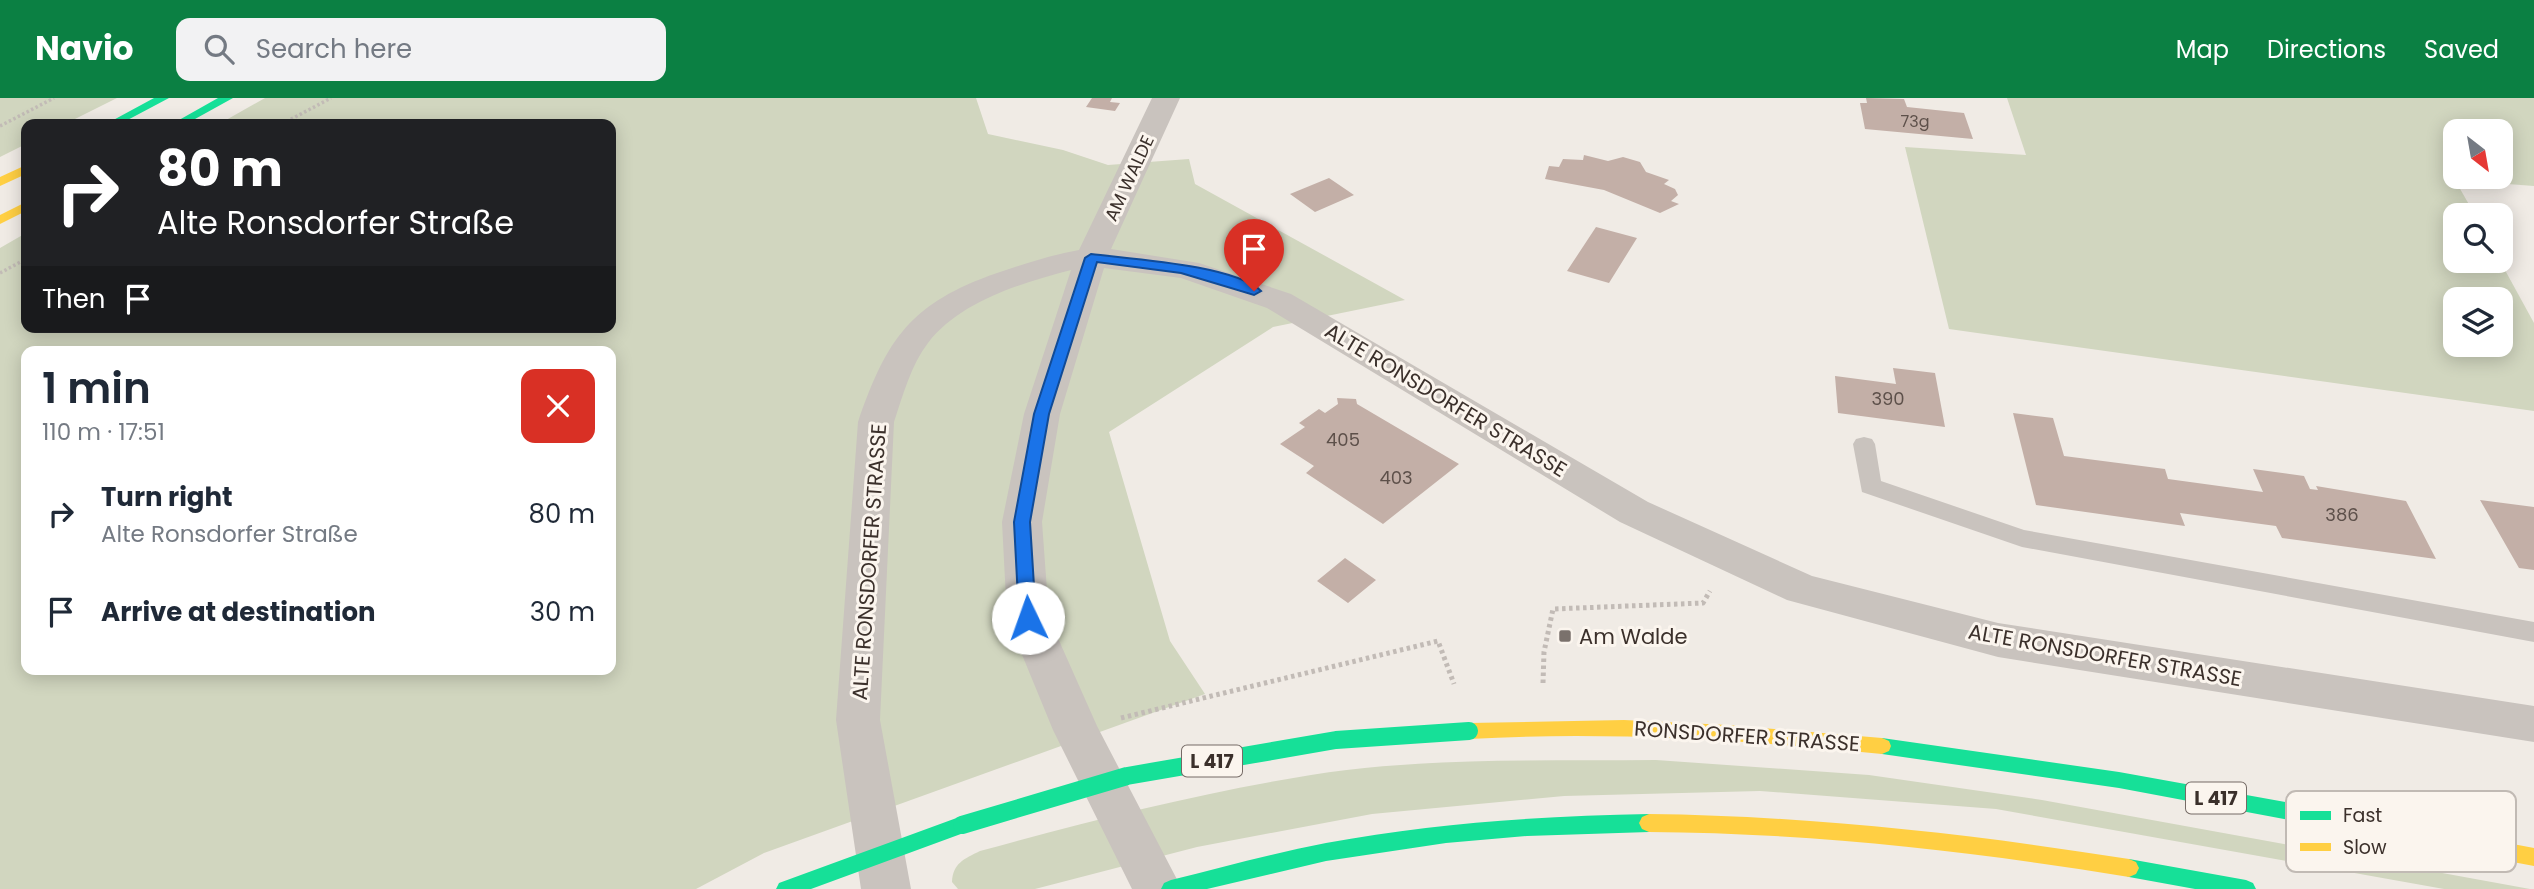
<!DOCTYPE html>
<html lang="en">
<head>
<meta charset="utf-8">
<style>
  body { margin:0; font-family:Poppins,sans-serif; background:#f2f2f3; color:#1f2937; height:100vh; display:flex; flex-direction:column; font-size:26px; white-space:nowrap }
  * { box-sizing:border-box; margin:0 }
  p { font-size:23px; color:#747a83 }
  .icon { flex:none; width:38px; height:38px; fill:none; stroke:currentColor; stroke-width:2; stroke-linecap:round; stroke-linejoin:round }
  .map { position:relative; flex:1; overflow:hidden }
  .details { position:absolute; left:21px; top:248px; width:595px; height:329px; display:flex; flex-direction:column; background:#fff; border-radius:14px; box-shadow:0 4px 18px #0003 }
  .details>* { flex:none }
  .hud { position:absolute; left:21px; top:21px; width:595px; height:214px; border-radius:14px; box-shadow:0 4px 18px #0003; background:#202124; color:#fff; overflow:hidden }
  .needle { width:46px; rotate:149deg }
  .controls { position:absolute; left:2443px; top:21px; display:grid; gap:14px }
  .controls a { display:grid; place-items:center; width:70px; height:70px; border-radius:14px; background:#fff; box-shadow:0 4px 18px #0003; font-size:35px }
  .pin { position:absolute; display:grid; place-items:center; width:60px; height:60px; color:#fff; margin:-72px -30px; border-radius:50% 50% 50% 0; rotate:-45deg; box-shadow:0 0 7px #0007 }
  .pin .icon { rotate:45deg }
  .me { position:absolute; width:77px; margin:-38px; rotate:357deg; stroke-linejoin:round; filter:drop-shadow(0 0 5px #0008) }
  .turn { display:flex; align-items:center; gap:24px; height:147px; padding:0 21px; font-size:32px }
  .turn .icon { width:91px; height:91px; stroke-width:2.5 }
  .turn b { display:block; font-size:49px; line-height:60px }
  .then { display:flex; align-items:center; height:66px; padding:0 21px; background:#0003; gap:14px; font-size:26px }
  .round { display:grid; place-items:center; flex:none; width:74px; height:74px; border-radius:14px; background:#f2f2f3 }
  .head { display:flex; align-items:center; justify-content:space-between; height:119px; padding:0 21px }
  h1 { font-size:42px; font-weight:600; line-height:52px }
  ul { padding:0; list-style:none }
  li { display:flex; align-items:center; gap:21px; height:98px; padding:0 21px }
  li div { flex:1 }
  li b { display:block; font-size:26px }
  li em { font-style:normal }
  header { display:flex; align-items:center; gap:42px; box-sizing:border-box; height:98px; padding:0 35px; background:#0b8043; color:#fff }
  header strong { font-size:33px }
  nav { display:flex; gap:38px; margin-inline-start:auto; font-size:24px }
  .search { width:490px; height:63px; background:#f2f2f3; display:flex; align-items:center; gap:18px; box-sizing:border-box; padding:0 24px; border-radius:14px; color:#747a83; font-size:26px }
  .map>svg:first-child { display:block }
  .green { fill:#d1d6bf; fill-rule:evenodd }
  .building { fill:#c3afa7 }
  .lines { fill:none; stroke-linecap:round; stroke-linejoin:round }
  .path-far1 { stroke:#c2bbb6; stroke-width:3.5; stroke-dasharray:2.5 2.5; stroke-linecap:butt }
  .path { stroke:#c2bbb6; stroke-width:5; stroke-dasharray:3.5 3.5; stroke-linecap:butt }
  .lane { fill:#c9c3be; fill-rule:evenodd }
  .street { fill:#c9c3be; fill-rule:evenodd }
  .fast { fill:#16e098; fill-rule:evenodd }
  .slow { fill:#ffcf43; fill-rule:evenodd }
  .fast-bridge { stroke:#16e098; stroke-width:18 }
  .route { fill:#1a73e8; stroke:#114b97; stroke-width:2 }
  .poi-dot { fill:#7a716c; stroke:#fbf5ee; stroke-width:2.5 }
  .labels { text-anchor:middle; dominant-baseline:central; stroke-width:6; stroke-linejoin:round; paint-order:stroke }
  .far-number-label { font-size:16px; fill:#5d504a }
  .far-street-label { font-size:18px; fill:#3b302b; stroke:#fbf5ee }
  .number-label { font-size:18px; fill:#5d504a }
  .shield { fill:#fbf5ee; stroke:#756b66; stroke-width:2 }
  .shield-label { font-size:19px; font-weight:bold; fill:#3b302b }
  .street-label { font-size:21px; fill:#3b302b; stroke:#fbf5ee }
  .poi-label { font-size:21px; fill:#3b302b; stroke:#fbf5ee; text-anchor:start }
  .key { fill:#fbf5ee; stroke:#c1bab4; stroke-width:2 }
  .key-label { font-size:19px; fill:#3b302b }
</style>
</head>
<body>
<header>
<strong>Navio</strong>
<div class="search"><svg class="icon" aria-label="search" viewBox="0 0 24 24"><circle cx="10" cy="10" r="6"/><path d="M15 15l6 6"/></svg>Search here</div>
<nav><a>Map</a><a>Directions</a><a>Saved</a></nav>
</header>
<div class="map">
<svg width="2534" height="791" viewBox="0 0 2534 791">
  <rect width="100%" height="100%" fill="#f0ebe5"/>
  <path class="green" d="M0 0H117L65 26H26V46L0 59Z
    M265 0H976L988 36 1063 52 1108 67 1189 61 1195 86 1405 202 1273 229 1109 334 1170 543 1205 596 764 755 696 791H0V150L26 135V229H611V26H219ZM26 254H611V572H26Z
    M2007 0H2534V88L2455 82 2475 117H2455V163H2500L2534 225V313L1949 231 1905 49 2026 57ZM2455 33H2501V79H2455ZM2455 201H2501V247H2455Z
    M1656 662 1869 677 2042 702 2530 791H2444L1996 711 1760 693 1564 698 1372 716 1197 749 1035 791H958L952 784C953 765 964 761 980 753 1089 723 1199 695 1311 677 1425 659 1542 663 1656 662Z"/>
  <path class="building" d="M1092 0H1112L1110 4 1120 5 1115 13 1086 9Z
    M1866 0 1904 1 1907 9 1964 15 1973 41 1865 31 1860 5H1867Z
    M1584 57 1608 63 1623 59 1640 64 1646 74 1669 82 1664 86 1675 91 1678 97 1671 103 1679 106 1660 115 1604 92 1545 81 1549 68 1559 69 1563 61 1583 62Z
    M1329 80 1354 97 1315 114 1290 96Z
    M1596 129 1637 140 1609 185 1567 173Z
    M1893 270 1935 275 1945 329 1838 315 1835 278 1896 286Z
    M1337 300 1356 301 1357 306 1459 366 1383 426 1306 375 1314 368 1280 346 1305 329 1299 325 1319 311 1325 315 1338 306Z
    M2013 315 2053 320 2064 358 2165 371 2168 381 2263 394 2253 371 2304 378 2310 391 2318 392 2316 388 2406 403 2436 461 2282 440 2276 428 2180 415 2185 428 2036 407Z
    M2480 402 2534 409V472L2519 470Z
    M1345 460 1376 482 1348 505 1317 483Z"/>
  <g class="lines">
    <path class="path-far1" d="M282 26 331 0
      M0 28 54 0
      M0 175 26 161"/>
    <path class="path" d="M1543 585 1544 554 1553 511 1703 505 1710 493
      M1121 620 1438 543 1454 586"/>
    <path class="lane" d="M1864 339 1872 341 1875 346 1881 383 2024 432 2534 524V544L2022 449 1862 394 1853 346 1856 341Z"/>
    <path class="street" d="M1152 0H1180L1111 151 1199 165 1291 196 1648 404 1812 478 1998 525 2534 608V644L1998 559 1787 502 1620 424 1267 210 1181 180 1104 170 1060 316 1042 424 1049 520 1097 628 1182 791H1132L1053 632 1007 520 1002 424 1024 316 1071 172C1022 185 960 203 928 245 911 267 903 297 894 324L880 622 911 791H861L836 622 858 324C887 240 911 205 997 175 1024 166 1051 157 1079 152Z"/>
    <path class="fast" d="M154 0H169L120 26H106Z
      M218 0H233L186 26H172Z
      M1882 640 2119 674 2407 726 2414 729 2417 735 2414 741 2407 744 2119 690 1882 656 1875 653 1873 648 1875 643Z
      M1649 716 1656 719 1659 725 1656 731 1649 734 1527 738 1446 745 1326 763 1207 791H1161L1164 785 1171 782C1223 769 1274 755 1326 745 1433 725 1541 718 1649 716Z
      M962 718 969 721 972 727 969 733 811 791H776L779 785Z
      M2129 761 2246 782 2253 785 2256 791H2195L2129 779 2122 776 2119 770 2122 764Z"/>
    <path class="slow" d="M26 67V76L0 88V79Z
      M26 104V113L0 126V117Z
      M1624 622 1727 627 1882 640 1889 643 1891 648 1889 653 1882 656C1744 642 1607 633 1469 641L1462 638 1460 633 1462 628 1469 625Z
      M1649 716C1811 718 1970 736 2129 761L2136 764 2139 770 2136 776 2129 779C1970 753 1811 735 1649 734L1642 731 1639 725 1642 719Z
      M2407 726 2534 750V768L2407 744 2400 741 2397 735 2400 729Z"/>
    <path class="fast-bridge" d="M962 727 1127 678 1336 642 1469 633"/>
  </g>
  <path class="route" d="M1091 156C1130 161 1234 167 1261 193L1254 197 1181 175 1097 164 1049 316 1030 424 1036 520 1028 526 1019 520 1014 424 1034 316 1085 160Z"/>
  <rect class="poi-dot" x="1558" y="531" width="14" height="14" rx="3.5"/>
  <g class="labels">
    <g class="far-number-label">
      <text x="1915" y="23">73g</text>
    </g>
    <g class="far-street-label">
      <text transform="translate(1129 80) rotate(-65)">AM WALDE</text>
    </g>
    <g class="number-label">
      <text x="1888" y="300">390</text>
      <text x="1343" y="341">405</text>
      <text x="1396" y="379">403</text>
      <text x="2342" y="416">386</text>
    </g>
    <g class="shield">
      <rect x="1182" y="647.5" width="60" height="31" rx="5"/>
      <rect x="2186" y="684.5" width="60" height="31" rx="5"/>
    </g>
    <g class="shield-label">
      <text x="1212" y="663">L 417</text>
      <text x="2216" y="700">L 417</text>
    </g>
    <g class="street-label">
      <text transform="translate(1446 302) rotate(31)">ALTE RONSDORFER STRASSE</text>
      <text transform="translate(869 464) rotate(-86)">ALTE RONSDORFER STRASSE</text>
      <text transform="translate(2105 557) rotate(10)">ALTE RONSDORFER STRASSE</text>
      <text transform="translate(1747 638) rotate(4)">RONSDORFER STRASSE</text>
    </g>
    <g class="poi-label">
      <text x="1579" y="538">Am Walde</text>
    </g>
  </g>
  <rect x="2286" y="693" width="230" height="81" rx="10" class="key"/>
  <rect x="2300" y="713" width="31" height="9" fill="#16e098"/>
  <rect x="2300" y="745" width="31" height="8" fill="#ffcf43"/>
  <g class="key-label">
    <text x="2343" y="724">Fast</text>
    <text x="2343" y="756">Slow</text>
  </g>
</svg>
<div class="controls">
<a><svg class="needle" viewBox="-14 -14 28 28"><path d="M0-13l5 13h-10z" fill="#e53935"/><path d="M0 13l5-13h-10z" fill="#747a83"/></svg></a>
<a><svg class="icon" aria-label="search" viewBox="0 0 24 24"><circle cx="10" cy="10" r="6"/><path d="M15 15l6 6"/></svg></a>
<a><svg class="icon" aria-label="layers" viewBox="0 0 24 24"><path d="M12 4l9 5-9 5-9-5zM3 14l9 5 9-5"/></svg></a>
</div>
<div class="pin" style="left:1254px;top:193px;background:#d93025"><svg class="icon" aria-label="arrive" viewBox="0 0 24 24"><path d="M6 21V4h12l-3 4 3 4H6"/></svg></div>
<svg class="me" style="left:1028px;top:520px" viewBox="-20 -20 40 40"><circle r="19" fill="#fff"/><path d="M0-13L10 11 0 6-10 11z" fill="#1a73e8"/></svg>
<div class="hud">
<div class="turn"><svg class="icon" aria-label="right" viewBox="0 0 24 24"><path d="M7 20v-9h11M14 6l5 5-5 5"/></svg><div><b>80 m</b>Alte Ronsdorfer Straße</div></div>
<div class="then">Then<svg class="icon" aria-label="arrive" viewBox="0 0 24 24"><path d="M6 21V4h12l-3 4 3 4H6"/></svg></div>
</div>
<section class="details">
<div class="head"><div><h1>1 min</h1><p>110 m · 17:51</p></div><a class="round" style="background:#d93025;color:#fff"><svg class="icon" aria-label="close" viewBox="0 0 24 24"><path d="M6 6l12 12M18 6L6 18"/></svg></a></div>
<ul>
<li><svg class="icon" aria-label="right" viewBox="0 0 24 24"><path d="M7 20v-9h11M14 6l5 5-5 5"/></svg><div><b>Turn right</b><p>Alte Ronsdorfer Straße</p></div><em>80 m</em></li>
<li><svg class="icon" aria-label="arrive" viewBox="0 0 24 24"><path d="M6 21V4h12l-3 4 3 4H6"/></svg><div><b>Arrive at destination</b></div><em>30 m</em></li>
</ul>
</section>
</div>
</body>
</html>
